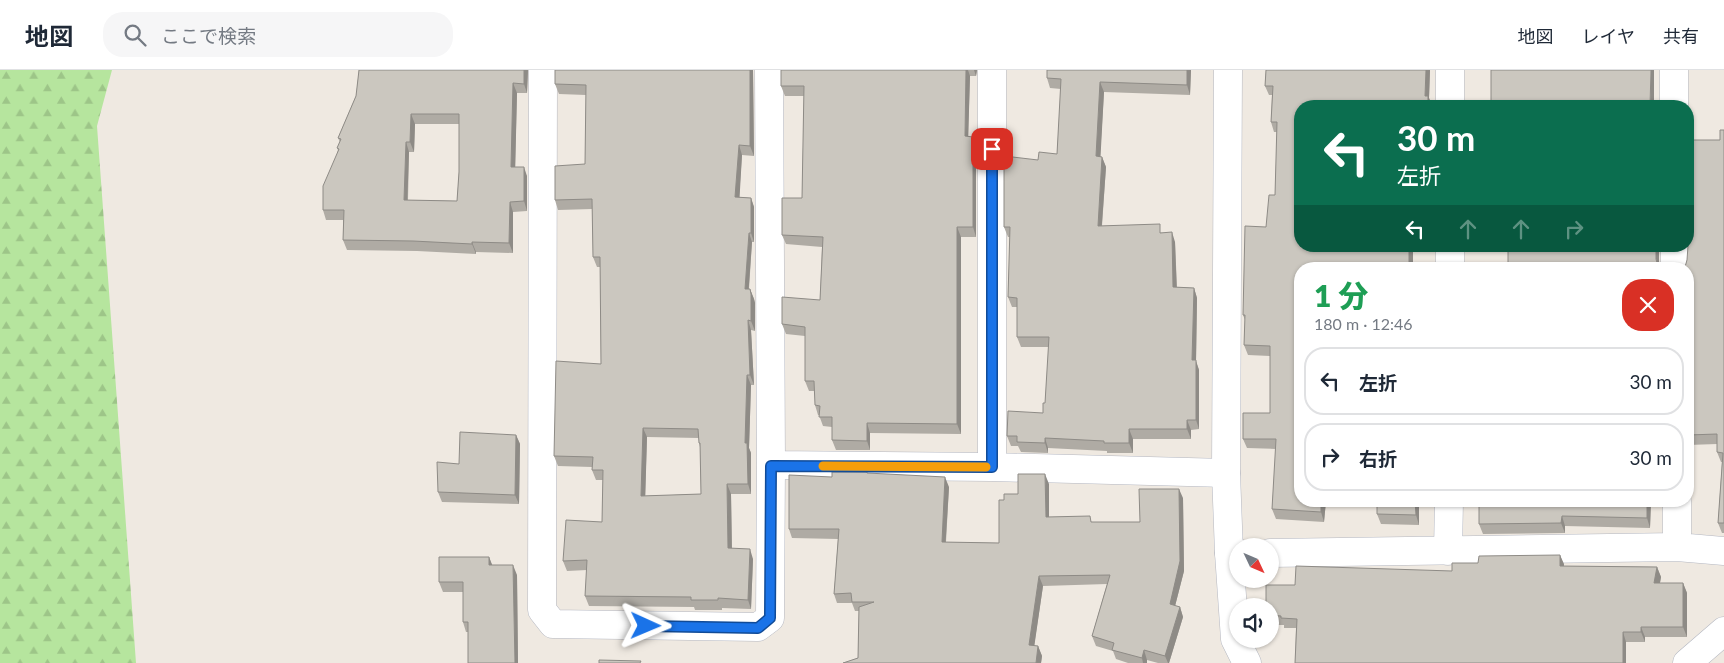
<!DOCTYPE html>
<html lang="ja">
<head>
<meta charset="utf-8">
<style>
  body { margin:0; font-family:Lato,"Noto Sans JP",sans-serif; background:#f6f6f7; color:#1f2937; height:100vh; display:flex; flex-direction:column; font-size:19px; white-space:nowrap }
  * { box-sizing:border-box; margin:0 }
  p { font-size:16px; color:#747a83 }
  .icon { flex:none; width:28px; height:28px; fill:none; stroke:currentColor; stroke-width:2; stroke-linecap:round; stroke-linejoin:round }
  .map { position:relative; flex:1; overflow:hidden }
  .sheet { position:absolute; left:1294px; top:192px; width:400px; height:245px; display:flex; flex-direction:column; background:#fff; border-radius:20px; box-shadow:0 1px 4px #0004 }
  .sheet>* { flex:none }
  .top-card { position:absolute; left:1294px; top:30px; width:400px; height:152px; border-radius:20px; box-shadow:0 1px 4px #0004; background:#0b6e4f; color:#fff; overflow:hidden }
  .needle { width:32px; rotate:134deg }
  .controls { position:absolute; left:1229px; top:468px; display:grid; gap:10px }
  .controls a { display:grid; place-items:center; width:50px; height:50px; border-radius:50%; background:#fff; box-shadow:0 1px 4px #0004; font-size:25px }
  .pin { position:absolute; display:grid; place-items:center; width:42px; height:42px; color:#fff; margin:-21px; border-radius:10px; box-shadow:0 2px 8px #0006 }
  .me { position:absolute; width:55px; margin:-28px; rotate:91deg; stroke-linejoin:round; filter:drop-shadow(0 0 4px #0008) }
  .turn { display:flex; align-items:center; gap:18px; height:105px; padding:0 20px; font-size:22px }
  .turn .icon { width:65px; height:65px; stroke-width:2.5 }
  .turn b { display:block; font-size:35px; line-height:42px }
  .lanes { display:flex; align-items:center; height:48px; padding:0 20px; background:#0003; justify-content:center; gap:25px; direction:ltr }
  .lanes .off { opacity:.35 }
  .round { display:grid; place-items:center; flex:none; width:52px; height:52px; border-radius:20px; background:#f6f6f7 }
  .head { display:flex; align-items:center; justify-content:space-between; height:85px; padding:0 20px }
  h1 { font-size:30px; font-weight:800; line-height:38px; color:#1e9e55 }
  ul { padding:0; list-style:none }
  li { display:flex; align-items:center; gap:15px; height:68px; margin:0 10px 8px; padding:0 10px; border:2px solid #e0e1e3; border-radius:20px }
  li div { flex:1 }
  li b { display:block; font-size:19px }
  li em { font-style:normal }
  header { display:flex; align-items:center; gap:30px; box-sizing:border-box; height:70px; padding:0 25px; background:#fff; border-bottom:1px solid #e0e1e3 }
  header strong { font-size:24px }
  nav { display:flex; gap:28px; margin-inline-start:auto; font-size:18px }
  .search { width:350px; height:45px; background:#f6f6f7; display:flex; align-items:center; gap:12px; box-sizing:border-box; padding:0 18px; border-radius:20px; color:#747a83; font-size:19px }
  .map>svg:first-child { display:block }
  .forest { fill:url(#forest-firs) }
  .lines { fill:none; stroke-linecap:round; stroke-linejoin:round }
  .minor-casing { stroke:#b4b7c1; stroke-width:29 }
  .tertiary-casing { stroke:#b4b7c1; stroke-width:29 }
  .minor { stroke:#fff; stroke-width:28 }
  .tertiary { stroke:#fff; stroke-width:28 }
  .wall { fill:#afaba4; fill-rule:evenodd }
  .shaded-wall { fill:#8e8b86 }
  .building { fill:#cbc7bf; stroke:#8e8b86; fill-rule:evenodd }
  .route-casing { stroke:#114b97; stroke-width:12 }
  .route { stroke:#1a73e8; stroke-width:9 }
  .slow { stroke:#f59e0b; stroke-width:9 }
</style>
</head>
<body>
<header>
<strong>地図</strong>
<div class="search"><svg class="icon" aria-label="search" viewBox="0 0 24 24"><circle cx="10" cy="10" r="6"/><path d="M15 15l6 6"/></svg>ここで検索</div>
<nav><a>地図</a><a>レイヤ</a><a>共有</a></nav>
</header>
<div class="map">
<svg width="1724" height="593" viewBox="0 0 1724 593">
  <defs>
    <pattern id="forest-firs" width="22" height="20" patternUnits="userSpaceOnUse" patternTransform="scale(1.25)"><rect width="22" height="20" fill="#b6e59e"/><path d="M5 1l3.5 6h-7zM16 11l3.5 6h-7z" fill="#9dc588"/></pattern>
  </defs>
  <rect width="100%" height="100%" fill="#efe9e1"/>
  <path class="forest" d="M0 0H112L97 56 136 593H0Z"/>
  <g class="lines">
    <g class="minor-casing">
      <path id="minor" d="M543 0 542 540 553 554 758 557 770 548 771 395 769 0
        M992 0V397
        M1674 0V36
        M1450 36V0
        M1675 176V199
        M1450 199V176
        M771 395 992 397 1226 403
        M1677 431V477
        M1448 481 1449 431
        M1238 483H1229L1235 569 1247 593
        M1270 483 1677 477 1724 481
        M1687 593 1724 561"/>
    </g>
    <g class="tertiary-casing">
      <path id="tertiary" d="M1228 0 1226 403 1229 483"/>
    </g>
    <use href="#minor" class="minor"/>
    <use href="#tertiary" class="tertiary"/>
  </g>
  <path class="wall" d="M359 0H528L527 23H517L515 97 527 106V141L513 142V183L476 182V184L417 181 347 180 343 170V150H326L323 140 338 80 337 78 340 72 338 68 356 26ZM415 54H459V102L457 131 408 130 409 82H414Z
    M555 0H753L754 86 742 85 739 127 751 128 754 137V172H752L749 219H750L754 229 755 233V261L751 260 754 315H751L749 378 751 383V424H731L732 479 753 489 751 539 722 538V540H695L694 537 589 536 585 526 587 500 567 501 563 491 602 452 603 410H596L592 400V397L558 396 554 386 601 294 600 197H597L593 187 592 139 558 140 555 130 585 94 586 25 559 24 555 14ZM647 367 699 368V373L700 377 701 424 645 426Z
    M781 0H977L976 6H970L968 66 976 76V167H961V364L870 363V380H836L832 370V357L823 356 819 345H818L815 335V321H809L805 311V266L786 264 782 254 820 230 822 177 786 174 782 165 802 128 804 26H785L781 16Z
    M1047 0H1191L1190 25 1104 22 1100 87H1102L1106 97 1102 156 1163 163 1175 172 1177 217 1194 218 1197 228 1196 291 1199 300V359L1191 360V369H1133V383H1107V381L1048 378V383L1021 382 1018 376H1011L1007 366 1043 343 1045 333 1049 277H1021L1017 267V237H1012L1008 227 1010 167H1008L1004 157 1038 90 1057 84 1061 19 1050 18 1047 8Z
    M1266 0H1430L1429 28 1432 36H1300V176H1413V199H1300L1326 431 1324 452 1276 449 1272 439 1276 379 1247 378 1243 369 1270 343V286L1248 285 1244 275 1245 250 1243 245 1275 125 1277 62H1274L1271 52 1272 25H1269L1265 16Z
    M1724 60V463H1722L1718 453 1722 392H1721L1717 382V374L1688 375V199L1685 197 1720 70Z
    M516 365 520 374 519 434 442 432 438 422Z
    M868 403 949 417 946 472 999 473 1004 430 1018 424 1049 414V447L1093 452H1140L1183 428 1184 501 1175 536 1180 537 1183 547 1169 593H1158L1147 590V593H1128L1116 589 1113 581 1096 576 1092 566 1107 514 1043 516 1034 576H1038L1042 586 1041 593H843L858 588 859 541H855L852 533H837L834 524 838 469 792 468 789 459 832 407Z
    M1377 431H1419V455L1381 454 1377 444Z
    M1651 431 1650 458 1565 456V463L1483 464 1479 454Z
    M1560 485 1564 496 1657 497 1661 507 1660 513H1683L1687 523V567H1645V572H1626V593H1295L1296 558H1284V555H1270V536L1295 515 1452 501 1478 493Z
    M489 487 492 495 517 505 518 593H468V562H466L463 552V522H443L439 512Z"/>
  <path class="shaded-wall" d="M524 0H528L527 23 524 14Z
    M750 0H753L754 86 750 76Z
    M966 0H968L970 6 968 75 965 66Z
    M974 0H977L976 6Z
    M1187 0H1191L1190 25 1187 15Z
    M1426 0H1430L1429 28 1432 36H1428L1425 26Z
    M1651 0H1654V36H1650Z
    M1100 12 1104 22 1100 96 1096 86Z
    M513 13 517 23 515 107 511 97Z
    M411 44 415 54 414 82 410 72Z
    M973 67 976 76V167L973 157Z
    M406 72 409 82 407 140 404 130Z
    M739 75 742 85 739 137 735 127Z
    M1102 87 1106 97 1101 166 1098 156Z
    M524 97 527 106V141L524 131Z
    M751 128 754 137V172L751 163Z
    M510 132 513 142V183L509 173Z
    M957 157 961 167V364L957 354Z
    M1172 162 1175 172 1177 227 1173 217Z
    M749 163 752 172 748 228 745 219Z
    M472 172 476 182V184L472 174Z
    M1409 176H1413V199H1409Z
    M1656 176H1659V199L1656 189Z
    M1194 218 1197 228 1196 291 1199 300V359L1196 350 1192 290Z
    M750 219 754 229 755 233V261L751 251Z
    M748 250 751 260 754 315 750 305Z
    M747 305 751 315 749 378 751 383V424L748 414 745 373Z
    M1187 350 1191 360V369L1187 359Z
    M867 353 870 363V380L867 371Z
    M643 358 647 367 645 436 641 426Z
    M1129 359 1133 369V383L1129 373Z
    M516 365 520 374 519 434 515 425Z
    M1045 368 1048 378V383L1045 373Z
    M1045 404 1049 414V457L1046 447Z
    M945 407 949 417 945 482 942 472Z
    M727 414 731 424 732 488 728 478Z
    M1179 419 1183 428 1184 501 1173 544 1170 534Z
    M1321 431H1326L1324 452 1321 442Z
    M1415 431H1419V455L1416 445Z
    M1647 431H1651L1650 458 1647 448Z
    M1562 446 1565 456V463L1561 453Z
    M750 479 753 489 751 539 748 530Z
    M1560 485 1564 494 1563 506 1560 496Z
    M489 487 493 497 489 495Z
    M513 495 517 505 518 593H515Z
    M1657 497 1661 507 1658 523 1654 513Z
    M1039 506 1043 516 1033 585 1029 575Z
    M1683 513 1687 523V567L1683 557Z
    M1180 537 1183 547 1169 593H1168L1165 586Z
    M1641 557 1645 567V572L1641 562Z
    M1623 562 1626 572V593H1623Z
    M1038 576 1042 586 1041 593H1036Z
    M1144 580 1147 590V593H1143L1142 588Z"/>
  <path class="building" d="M359 0H524V14L513 13 511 97H524V131L510 132 509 173 472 172V174L413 171 343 170 344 140H323V116L339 79 337 78 341 69 338 68 356 26ZM411 44H459V102L457 131 404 130 406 72H410Z
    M555 0H750V76L739 75 735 127 751 128V163H749L745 219H750L751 224V251L748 250 750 305H747L745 373H747L748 414H727L728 478 750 479 748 530 718 528V530H691V527L585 526 587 490 563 491 566 450 602 452 603 400H592L593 387 554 386 556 291 601 294 600 187H593L592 129 555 130V96L585 94 586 15 555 14ZM643 358 698 359 699 373H700L701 424 641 426Z
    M781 0H966L965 66 973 67V157H957V354L867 353V371L832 370V347H819L820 336 815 335 814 311H805V257L782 254V227L820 230 823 167 782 165V128H802L804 16H781Z
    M1047 0H1187V15L1100 12 1096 86 1102 87 1098 156 1160 154V163L1172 162 1173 217 1194 218 1192 290H1196V350H1187V359H1129V373H1104V371L1045 368V373L1017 372V366H1007L1008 341 1043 343V333H1045L1049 267H1017V228L1008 227 1010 157H1004V86L1038 90 1039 82 1057 84 1061 9 1047 8Z
    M1266 0H1426L1425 26H1428V36H1300V176H1409V199H1300V431H1321V442L1272 439 1276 369H1243V343H1270V276L1244 275 1245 245H1243L1245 156 1266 157 1269 125H1275L1277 52H1271L1273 16H1265Z
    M1491 0H1651L1650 36H1491Z
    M1720 60H1724V453H1718L1723 383 1717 382V364L1688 365V199H1683L1685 197 1687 190 1688 176V70H1720Z
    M1508 176H1656V189L1658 197 1660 199H1508Z
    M460 362 516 365 515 425 438 422 437 392 459 394Z
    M832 402H867V403L945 407 942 472 999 473V430H1004V424H1018V404H1045L1046 447 1090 446 1091 452H1140L1139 419H1179L1180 491 1170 534 1180 537 1165 586 1144 580 1142 588 1112 580 1114 573 1092 566 1110 505 1039 506 1029 575 1038 576 1036 593H843L858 588 859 537 874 532H852L851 523 834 524 839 459H789V405L832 407Z
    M1377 431H1415L1416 445 1377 444Z
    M1479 431H1647V448L1562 446 1561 453 1479 454Z
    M1560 485V496L1657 497 1654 513H1683V557H1641V562H1623V593H1295L1297 549 1281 548V546L1270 545V536H1266V515H1295L1296 496 1452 501V493H1478L1479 486Z
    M439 487H489V495H513L515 593H468V552H463V512H439Z
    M599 590 641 591 640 593H599Z"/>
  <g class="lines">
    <g class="route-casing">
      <path id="route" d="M646 556 758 558 770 548 771 396 992 397V79"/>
    </g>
    <use href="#route" class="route"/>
    <path class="slow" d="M823 396 986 397"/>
  </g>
</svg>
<div class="controls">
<a><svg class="needle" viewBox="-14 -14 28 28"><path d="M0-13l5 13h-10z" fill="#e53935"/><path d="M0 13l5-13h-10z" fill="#747a83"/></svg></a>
<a><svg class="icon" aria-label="sound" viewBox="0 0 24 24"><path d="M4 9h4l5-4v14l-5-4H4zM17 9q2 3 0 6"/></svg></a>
</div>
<div class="pin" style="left:992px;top:79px;background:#d93025"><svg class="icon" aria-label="arrive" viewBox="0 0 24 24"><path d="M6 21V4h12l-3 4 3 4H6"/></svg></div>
<svg class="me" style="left:646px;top:556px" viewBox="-20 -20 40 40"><path d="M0-17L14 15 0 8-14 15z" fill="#1a73e8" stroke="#fff" stroke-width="4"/></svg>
<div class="top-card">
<div class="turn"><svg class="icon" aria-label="left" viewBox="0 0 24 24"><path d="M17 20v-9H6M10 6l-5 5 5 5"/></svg><div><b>30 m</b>左折</div></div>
<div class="lanes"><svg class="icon" aria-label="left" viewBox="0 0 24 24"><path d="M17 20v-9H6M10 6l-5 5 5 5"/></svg><svg class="icon off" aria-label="ahead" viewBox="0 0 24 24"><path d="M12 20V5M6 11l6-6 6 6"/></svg><svg class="icon off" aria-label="ahead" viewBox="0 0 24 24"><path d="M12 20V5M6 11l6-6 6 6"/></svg><svg class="icon off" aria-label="right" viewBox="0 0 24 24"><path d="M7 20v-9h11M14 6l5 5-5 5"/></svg></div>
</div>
<section class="sheet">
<div class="head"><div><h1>1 分</h1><p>180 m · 12:46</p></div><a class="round" style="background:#d93025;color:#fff"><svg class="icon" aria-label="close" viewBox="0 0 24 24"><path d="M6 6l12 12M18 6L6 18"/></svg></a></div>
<ul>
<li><svg class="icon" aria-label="left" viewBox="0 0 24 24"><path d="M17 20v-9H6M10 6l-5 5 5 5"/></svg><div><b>左折</b></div><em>30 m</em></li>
<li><svg class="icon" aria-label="right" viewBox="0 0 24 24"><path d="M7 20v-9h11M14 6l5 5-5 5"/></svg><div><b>右折</b></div><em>30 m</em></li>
</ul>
</section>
</div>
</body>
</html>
